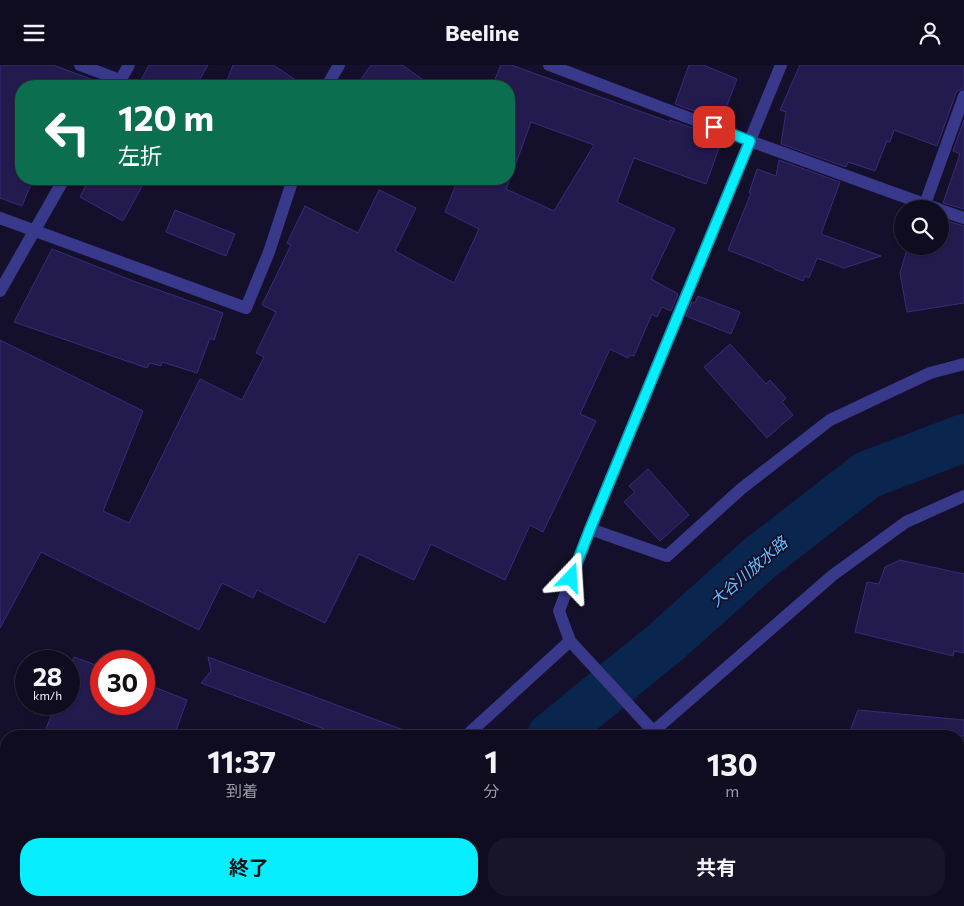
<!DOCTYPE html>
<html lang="ja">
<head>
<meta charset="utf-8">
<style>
  body { margin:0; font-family:Commissioner,"Noto Sans JP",sans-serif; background:#181529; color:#f1f3f6; height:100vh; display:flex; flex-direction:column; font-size:19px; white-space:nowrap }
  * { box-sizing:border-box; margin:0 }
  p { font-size:16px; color:#9b9ba5 }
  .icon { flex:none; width:28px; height:28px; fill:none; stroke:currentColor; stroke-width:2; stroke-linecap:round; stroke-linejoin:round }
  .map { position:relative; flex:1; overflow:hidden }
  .sheet { position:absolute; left:0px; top:665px; width:965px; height:176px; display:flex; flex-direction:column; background:#0f0c20; border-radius:20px 20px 0 0; box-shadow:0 1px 4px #0004,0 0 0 1px #2f2c3e }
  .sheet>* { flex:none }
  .banner { position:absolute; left:15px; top:15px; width:500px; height:105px; border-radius:20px; box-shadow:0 1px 4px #0004,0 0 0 1px #2f2c3e; background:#0b6e4f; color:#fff; overflow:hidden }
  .buttons { position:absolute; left:894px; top:135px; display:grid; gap:10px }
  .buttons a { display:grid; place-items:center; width:55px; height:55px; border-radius:50%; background:#0f0c20; box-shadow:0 1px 4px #0004,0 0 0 1px #2f2c3e; font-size:25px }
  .speed { position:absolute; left:15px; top:585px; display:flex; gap:10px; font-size:25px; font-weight:700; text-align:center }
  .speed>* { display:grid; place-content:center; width:65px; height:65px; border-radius:50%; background:#0f0c20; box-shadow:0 1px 4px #0004,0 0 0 1px #2f2c3e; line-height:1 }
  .speed small { font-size:12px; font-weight:400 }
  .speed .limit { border:8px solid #d22; background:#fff; color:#111 }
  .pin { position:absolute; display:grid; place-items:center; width:42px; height:42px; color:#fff; margin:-21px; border-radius:10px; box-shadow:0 2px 8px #0006 }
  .me { position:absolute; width:55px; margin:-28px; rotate:20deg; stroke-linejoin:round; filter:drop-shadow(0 0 4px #0008) }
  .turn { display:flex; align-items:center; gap:18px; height:105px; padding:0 20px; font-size:22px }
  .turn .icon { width:65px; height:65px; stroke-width:2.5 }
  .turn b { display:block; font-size:35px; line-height:42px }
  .eta { display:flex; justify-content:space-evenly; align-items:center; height:85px; text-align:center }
  .eta b { font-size:30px; font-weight:700; line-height:35px }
  .action { display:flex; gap:10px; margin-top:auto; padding:10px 20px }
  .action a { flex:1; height:58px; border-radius:20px; background:#06eeff; color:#111; font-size:20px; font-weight:700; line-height:58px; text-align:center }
  .action a+a { background:#181529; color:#f1f3f6 }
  header { display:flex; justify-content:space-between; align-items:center; height:65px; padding:0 20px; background:#0f0c20; font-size:22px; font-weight:700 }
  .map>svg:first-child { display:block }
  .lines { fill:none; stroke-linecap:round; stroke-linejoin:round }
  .river { stroke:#0a264f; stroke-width:48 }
  .building { fill:#231b4d; stroke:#392c7a }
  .minor { stroke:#39398c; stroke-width:12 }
  .highway { stroke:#ff55ac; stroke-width:15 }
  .route-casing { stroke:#049ba6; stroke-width:12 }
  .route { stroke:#06eeff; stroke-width:9 }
  .labels { text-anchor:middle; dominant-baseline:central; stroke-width:4; stroke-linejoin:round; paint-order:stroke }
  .water-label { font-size:16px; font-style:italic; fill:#68beff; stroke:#14102b }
</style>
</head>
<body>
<header><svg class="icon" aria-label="menu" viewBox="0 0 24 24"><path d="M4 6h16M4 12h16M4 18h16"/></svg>Beeline<svg class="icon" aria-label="person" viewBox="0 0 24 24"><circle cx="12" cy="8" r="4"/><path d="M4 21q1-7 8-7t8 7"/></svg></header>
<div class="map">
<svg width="964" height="841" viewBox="0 0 964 841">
  <rect width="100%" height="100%" fill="#14102b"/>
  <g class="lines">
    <path class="river" d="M551 671 666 577 761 492 867 410 964 373
      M364 841 371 835"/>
  </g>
  <path class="building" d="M0 0H53L104 19V21H21V114H33L22 141 0 133Z
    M149 0H208L196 21H138Z
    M233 0H273L305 21H225Z
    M371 0H402L432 21H356Z
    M501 0H511L670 57V55L715 71 714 73 722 75 706 119 634 93 617 137 675 164 651 214 678 229 671 246 662 242 657 252 652 249 634 291 630 290 628 293 610 284 580 349 596 356 543 467 530 460 505 515 431 479 414 515 359 489 325 558 257 525 253 533 222 518 199 565 41 487 0 563V275L143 346 103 446 129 458 200 314 242 335 264 292 256 288 276 247 262 240 291 180 287 178 305 141 358 168 379 125 416 143 395 186 454 218 479 164 445 147 458 114H510L506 124 554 146 594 80 531 57 511 112 509 111V21H492Z
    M689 0H703L737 14 721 56 675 39Z
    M800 0H964V23L959 25 956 28 937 81 894 65 890 77 887 76 875 106 848 97 846 102 781 79 786 47 780 45Z
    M964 55V144L943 138 960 89 953 86Z
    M779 95 840 117 821 169 881 191 844 203 817 193 809 213 805 211 803 216 774 204V203L728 185 751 128H749L757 104 776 111Z
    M89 114H146L123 156 80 132Z
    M175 145 235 169 226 191 166 167Z
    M940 154 964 161V238L907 247 900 208 908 181H940Z
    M52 184 136 217 223 248 214 275 210 273 197 308 162 297 161 301 150 298 147 303 14 257Z
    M698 231 740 247 731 269 686 251 692 237 695 238Z
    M730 279 766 319 770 315 786 333 782 337 793 350 767 373 704 302Z
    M648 404 689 450 660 476 624 437 635 427 629 421Z
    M900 495 964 509V588L954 586 953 591 855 567 867 517 879 519 885 502Z
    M74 592 101 602V639H144V618L187 635 174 671H43L56 639H69V604Z
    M208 592 414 669V671H343L201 618 211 606Z
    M858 645 964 655V671H848Z"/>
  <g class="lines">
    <path class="minor" d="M80 0 120 15
      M549 0 750 76 938 144
      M117 21 129 0
      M327 21 339 0
      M925 139 964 31
      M940 145 964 153
      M0 153 246 243 269 187 293 114
      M0 226 64 114
      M590 464 667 491 741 424 830 355 930 308 964 299
      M570 576 559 546 590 464 781 0
      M466 671 570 576 653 666
      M648 671 833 510 906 457 964 431
      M280 841 287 835
      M472 841 478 835"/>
    <path class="highway" d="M0 807 6 810
      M76 835 93 841"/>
  </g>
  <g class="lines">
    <g class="route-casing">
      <path id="route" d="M571 513 590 464 750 76 714 62"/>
    </g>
    <use href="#route" class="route"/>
  </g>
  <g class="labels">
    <g class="water-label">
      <text transform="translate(748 506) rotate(-41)">大谷川放水路</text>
    </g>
  </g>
</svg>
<div class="buttons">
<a><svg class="icon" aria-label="search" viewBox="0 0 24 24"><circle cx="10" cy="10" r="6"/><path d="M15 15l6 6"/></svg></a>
</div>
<div class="speed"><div>28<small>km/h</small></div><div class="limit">30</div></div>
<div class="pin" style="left:714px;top:62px;background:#d93025"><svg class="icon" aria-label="arrive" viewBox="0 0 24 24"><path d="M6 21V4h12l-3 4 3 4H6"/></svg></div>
<svg class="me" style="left:571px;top:513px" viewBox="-20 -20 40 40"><path d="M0-17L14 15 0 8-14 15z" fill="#06eeff" stroke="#fff" stroke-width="4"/></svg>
<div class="banner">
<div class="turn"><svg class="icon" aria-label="left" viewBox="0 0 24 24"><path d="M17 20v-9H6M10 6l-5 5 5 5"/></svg><div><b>120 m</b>左折</div></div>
</div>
<section class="sheet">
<div class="eta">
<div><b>11:37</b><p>到着</p></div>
<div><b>1</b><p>分</p></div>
<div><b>130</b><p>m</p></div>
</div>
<div class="action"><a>終了</a><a>共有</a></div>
</section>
</div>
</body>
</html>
